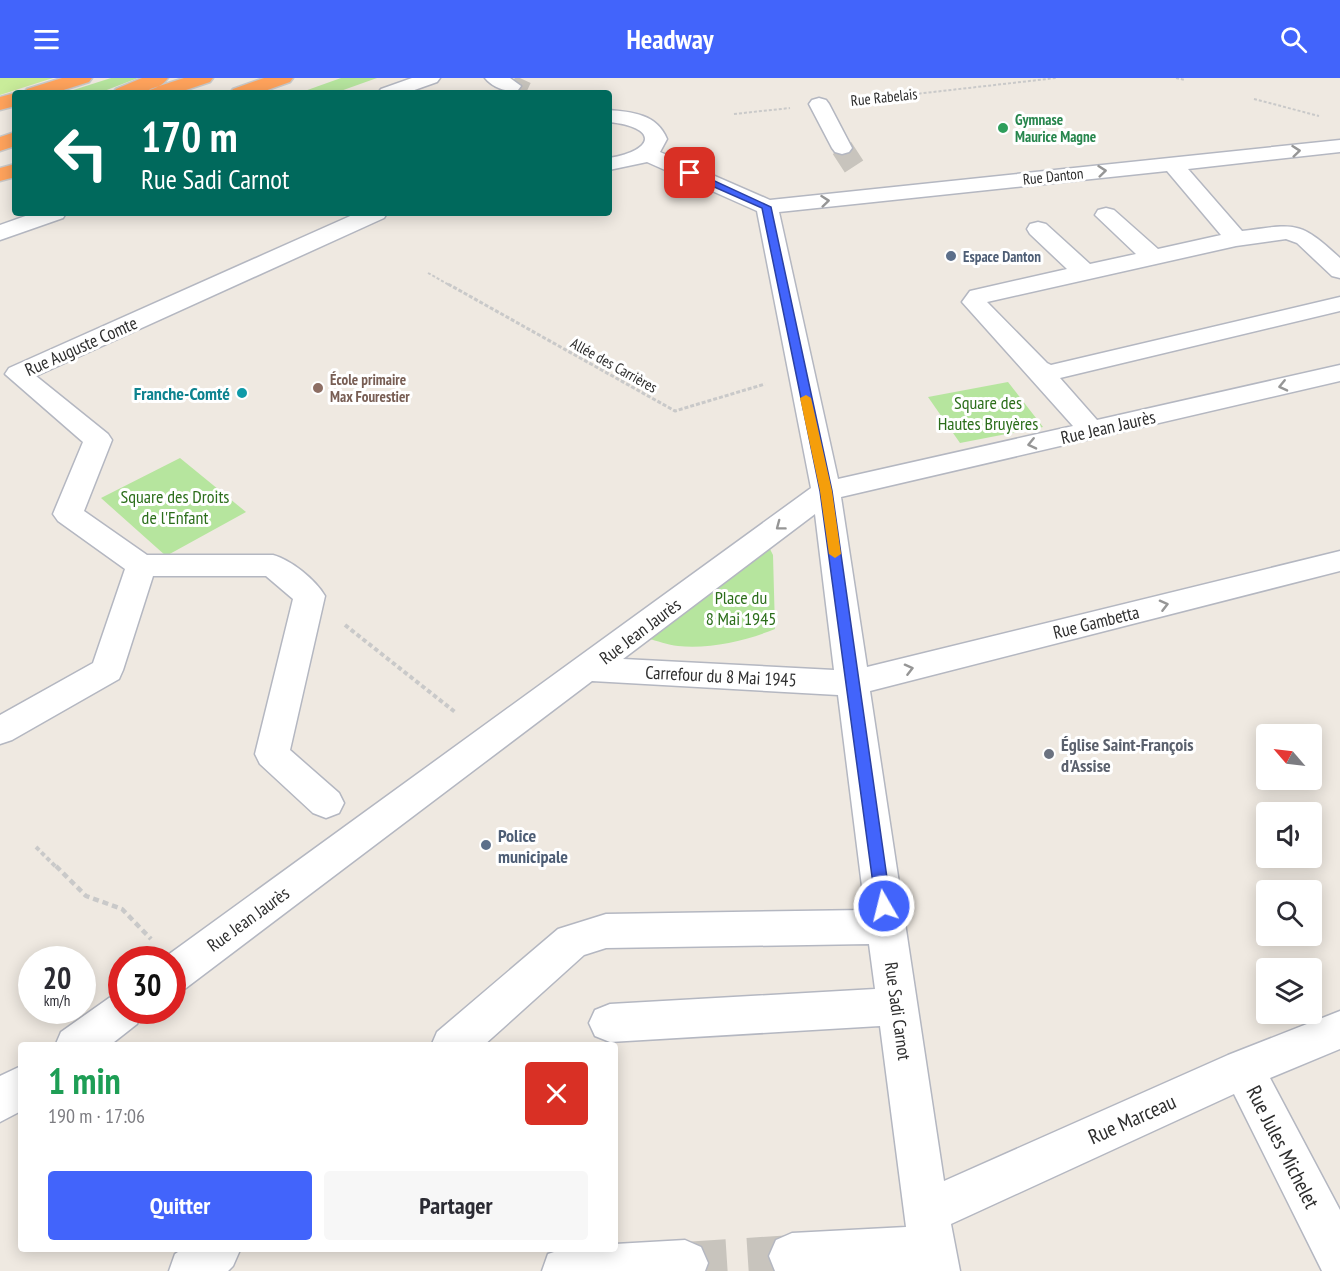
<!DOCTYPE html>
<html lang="fr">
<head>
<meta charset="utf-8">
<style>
  body { margin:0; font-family:"PT Sans Narrow",sans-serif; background:#f7f7f7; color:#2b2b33; height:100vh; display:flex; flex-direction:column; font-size:22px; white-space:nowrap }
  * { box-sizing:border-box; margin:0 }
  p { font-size:20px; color:#7c7c81 }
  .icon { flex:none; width:33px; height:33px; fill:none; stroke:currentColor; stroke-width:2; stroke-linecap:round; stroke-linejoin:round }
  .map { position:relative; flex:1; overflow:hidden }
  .sheet { position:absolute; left:18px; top:964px; width:600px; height:210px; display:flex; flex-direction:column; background:#fff; border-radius:6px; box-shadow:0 3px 15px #0003 }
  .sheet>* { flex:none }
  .banner { position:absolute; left:12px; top:12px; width:600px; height:126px; border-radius:6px; box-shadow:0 3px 15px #0003; background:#00695c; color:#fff; overflow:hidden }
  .needle { width:39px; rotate:298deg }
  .buttons { position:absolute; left:1256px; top:646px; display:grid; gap:12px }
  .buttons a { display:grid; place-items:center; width:66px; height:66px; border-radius:6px; background:#fff; box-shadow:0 3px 15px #0003; font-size:30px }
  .speed { position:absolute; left:18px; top:868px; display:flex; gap:12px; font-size:30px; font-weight:700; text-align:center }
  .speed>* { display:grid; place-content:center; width:78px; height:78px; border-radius:50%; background:#fff; box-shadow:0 3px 15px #0003; line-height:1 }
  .speed small { font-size:15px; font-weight:400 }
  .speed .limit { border:9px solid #d22; background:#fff; color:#111 }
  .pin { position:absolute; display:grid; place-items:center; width:51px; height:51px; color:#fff; margin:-26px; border-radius:12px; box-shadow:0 3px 9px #0006 }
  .me { position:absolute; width:66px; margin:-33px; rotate:352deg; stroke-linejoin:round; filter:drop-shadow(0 0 4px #0008) }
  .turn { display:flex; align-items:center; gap:21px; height:126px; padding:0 30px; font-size:27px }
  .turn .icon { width:78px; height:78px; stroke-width:2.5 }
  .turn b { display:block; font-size:42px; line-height:51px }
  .round { display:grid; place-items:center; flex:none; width:63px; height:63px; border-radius:6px; background:#f7f7f7 }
  .overview { display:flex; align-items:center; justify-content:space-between; height:102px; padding:0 30px }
  h1 { font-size:36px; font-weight:700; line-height:45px; color:#1e9e55 }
  .button { display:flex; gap:12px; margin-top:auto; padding:12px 30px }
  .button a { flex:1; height:69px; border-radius:6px; background:#4264fb; color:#fff; font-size:24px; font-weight:700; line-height:69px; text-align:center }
  .button a+a { background:#f7f7f7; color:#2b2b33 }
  header { display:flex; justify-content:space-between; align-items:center; height:78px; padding:0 30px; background:#4264fb; color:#fff; font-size:27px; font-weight:700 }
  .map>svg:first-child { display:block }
  .green { fill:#b6e59e }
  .pitch { fill:#c9ec9a }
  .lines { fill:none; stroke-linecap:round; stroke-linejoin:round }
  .minor-tunnel-far1 { stroke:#c8c4bd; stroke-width:22; stroke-dasharray:22 10; stroke-linecap:butt }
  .minor-tunnel { stroke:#c8c4bd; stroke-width:42; stroke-dasharray:42 21; stroke-linecap:butt }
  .minor-casing { stroke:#b4b7c1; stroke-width:3 }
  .highway-casing { stroke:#c9c9c9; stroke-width:3 }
  .path-far3 { stroke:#c9c9c9; stroke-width:2; stroke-dasharray:3 2; stroke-linecap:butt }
  .path-far2 { stroke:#c9c9c9; stroke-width:3; stroke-dasharray:4 2; stroke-linecap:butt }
  .path-far1 { stroke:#c9c9c9; stroke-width:4; stroke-dasharray:4.5 3; stroke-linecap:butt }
  .path { stroke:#c9c9c9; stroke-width:4.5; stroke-dasharray:6 4; stroke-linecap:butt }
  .minor { fill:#fff; fill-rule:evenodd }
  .highway { fill:#ffa35c; fill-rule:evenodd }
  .oneway { stroke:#969696 }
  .route { fill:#4264fb; stroke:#2b41a3; stroke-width:1.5 }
  .slow { fill:#f59e0b }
  .leisure-dot { fill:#2e9e5b; stroke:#fff; stroke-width:2 }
  .service-dot { fill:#5c6f8a; stroke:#fff; stroke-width:2 }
  .education-dot { fill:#8d6e63; stroke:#fff; stroke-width:2 }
  .culture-dot { fill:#0f9aa8; stroke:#fff; stroke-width:2 }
  .worship-dot { fill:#6b7280; stroke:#fff; stroke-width:2 }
  .labels { text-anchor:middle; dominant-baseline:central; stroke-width:6; stroke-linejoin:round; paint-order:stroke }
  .far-street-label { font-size:15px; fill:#2e2e2e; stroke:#fff }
  .far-leisure-label { font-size:15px; font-weight:bold; fill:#27864d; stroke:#fff; text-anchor:start }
  .far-service-label { font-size:15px; font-weight:bold; fill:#4e5e75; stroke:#fff; text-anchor:start }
  .far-education-label { font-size:15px; font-weight:bold; fill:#785e54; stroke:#fff; text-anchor:start }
  .street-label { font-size:18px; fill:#2e2e2e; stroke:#fff }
  .culture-label { font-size:18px; font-weight:bold; fill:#0d838f; stroke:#fff; text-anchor:end }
  .park-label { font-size:18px; fill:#2c6e1b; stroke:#fff }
  .worship-label { font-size:18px; font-weight:bold; fill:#5b616d; stroke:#fff; text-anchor:start }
  .service-label { font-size:18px; font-weight:bold; fill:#4e5e75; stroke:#fff; text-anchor:start }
  .near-street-label { font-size:21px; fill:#2e2e2e; stroke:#fff }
</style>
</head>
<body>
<header><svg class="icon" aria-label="menu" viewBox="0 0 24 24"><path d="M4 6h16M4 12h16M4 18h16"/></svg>Headway<svg class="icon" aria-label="search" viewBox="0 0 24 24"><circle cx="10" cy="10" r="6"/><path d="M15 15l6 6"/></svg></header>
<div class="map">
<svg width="1340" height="1193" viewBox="0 0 1340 1193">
  <rect width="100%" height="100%" fill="#efe9e1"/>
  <path class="green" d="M111 0H138L99 15H64Z
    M341 0H377L335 15H299Z
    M1008 304 1043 349 960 365 928 319Z
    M180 380 246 434 166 478 101 420Z
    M766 470 770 471 773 477 775 551C745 563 711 571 678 568 668 567 657 563 647 560Z"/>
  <path class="pitch" d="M0 0H53L0 17Z"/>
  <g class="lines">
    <path class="minor-tunnel-far1" d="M511 8 526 15
      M842 70 857 93"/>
    <path class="minor-tunnel" d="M685 1185 792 1178"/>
    <g class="minor-casing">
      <path id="minor" d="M412 0H440L437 4 406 15H378L381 11Z
        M485 0H510L521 8 518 12C507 15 492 9 485 0Z
        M819 20 826 22 829 26 852 70 849 74 842 76 835 74 832 70 809 26 812 22Z
        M609 32C632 34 657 36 667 61L660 74 770 122 1340 62V74L1188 91 1242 153C1296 146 1299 142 1340 180V200L1332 198 1297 165 1286 161 1236 168 987 224 1047 285 1051 287 1340 219V233L1060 300 1097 342 1340 287V303L841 419 867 589 1340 473V493L870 613 944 1103 1228 977 1340 933V971L1270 1000 1340 1132V1193H1322L1234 1016 951 1146 960 1193H775L769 1178 776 1162 792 1155 906 1149 880 948 610 964 595 958 589 945 595 932 610 926 875 911 869 866 606 870 584 877 483 968H431L437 954 558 851 606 836 865 832 838 617 592 603 186 910 172 915V882H161L811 410 757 133 647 84 609 92V80C656 72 658 49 609 44ZM1167 93 1221 157 1158 171 1114 132 1106 130 1098 132 1095 137 1136 176 1090 186 1046 146 1038 144 1030 146 1027 151 1030 156 1067 191 970 213 962 224 1073 348 838 401 779 134ZM815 436 834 592 623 581Z
        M34 135H66L63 140 0 162V147Z
        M357 135H387L384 140 36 298 108 356 112 362 84 433 147 477H273C291 482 315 501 325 518L290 672 339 715 344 725 339 735 326 740 313 735 260 686 255 676 293 521 266 498H153L123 592 119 601 12 662 0 666V637L93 585 125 491 58 443 53 436 83 364 5 296 9 290Z
        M122 915V933H143L137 946 109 968H55L61 954 109 920Z
        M21 988V1033L0 1044V998Z
        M685 1162 701 1169 708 1185 705 1193H542L548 1176 560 1172H615V1166Z
        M181 1172H240L233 1188 228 1193H169L175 1176Z"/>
    </g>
    <g class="highway-casing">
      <path id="highway" d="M62 0H92L89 4 54 15H24L27 11Z
        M142 0H168C157 16 130 15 113 15L116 11Z
        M184 0H213L210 4 177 15H147L150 11Z
        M264 0H293L290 4 259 15H230L233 11Z
        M15 15V28L0 32V19Z
        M15 54V68L0 73V59Z
        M15 86V99L0 103V90Z"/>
    </g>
    <path class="path-far3" d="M1176 0 1185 2
      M1254 21 1319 38
      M854 23 1056 0
      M734 36 790 30
      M428 195 451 208"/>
    <path class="path-far2" d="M448 206 675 333 765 306"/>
    <path class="path-far1" d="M345 547 455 634
      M36 769 57 790"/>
    <path class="path" d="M56 788 86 818 122 831 151 861"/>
    <use href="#minor" class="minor"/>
    <use href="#highway" class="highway"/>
  </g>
  <defs><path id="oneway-chevron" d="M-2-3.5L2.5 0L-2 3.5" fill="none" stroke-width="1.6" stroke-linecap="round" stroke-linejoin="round" transform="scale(1.5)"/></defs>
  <g class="oneway">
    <use href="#oneway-chevron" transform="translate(1296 73) rotate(-6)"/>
    <use href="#oneway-chevron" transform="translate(1102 93) rotate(-6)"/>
    <use href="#oneway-chevron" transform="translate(825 123) rotate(-6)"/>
    <use href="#oneway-chevron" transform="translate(1283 308) rotate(167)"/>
    <use href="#oneway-chevron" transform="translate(1032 366) rotate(167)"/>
    <use href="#oneway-chevron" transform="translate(780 448) rotate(143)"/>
    <use href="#oneway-chevron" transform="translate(1164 527) rotate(-14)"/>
    <use href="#oneway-chevron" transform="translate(909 591) rotate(-14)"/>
  </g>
  <path class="route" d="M687 93H693L771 129 832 413 891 828 889 832 884 834 878 832 876 828 820 413 762 130 687 97Z"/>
  <path class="slow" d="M806 317 811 320 832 413 841 476 835 480 829 476 820 413 800 320Z"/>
  <circle class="leisure-dot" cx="1003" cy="50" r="6"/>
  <g class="service-dot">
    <circle cx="951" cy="178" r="6"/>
    <circle cx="486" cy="767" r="6"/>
  </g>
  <circle class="education-dot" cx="318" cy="310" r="6"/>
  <circle class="culture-dot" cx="242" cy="315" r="6"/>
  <circle class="worship-dot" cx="1049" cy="676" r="6"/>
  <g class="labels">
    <g class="far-street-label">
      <text transform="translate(884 19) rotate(-6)">Rue Rabelais</text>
      <text transform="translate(1053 98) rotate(-6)">Rue Danton</text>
      <text transform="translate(614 287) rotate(29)">Allée des Carrières</text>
    </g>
    <g class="far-leisure-label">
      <text x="1015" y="41">Gymnase<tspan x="1015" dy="17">Maurice Magne</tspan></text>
    </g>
    <g class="far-service-label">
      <text x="963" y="178">Espace Danton</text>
    </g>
    <g class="far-education-label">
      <text x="330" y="301">École primaire<tspan x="330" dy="17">Max Fourestier</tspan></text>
    </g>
    <g class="street-label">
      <text transform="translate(81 268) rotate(-24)">Rue Auguste Comte</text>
      <text transform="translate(1108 349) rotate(-13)">Rue Jean Jaurès</text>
      <text transform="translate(1096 544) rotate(-14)">Rue Gambetta</text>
      <text transform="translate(640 553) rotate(-37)">Rue Jean Jaurès</text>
      <text transform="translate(721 598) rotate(3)">Carrefour du 8 Mai 1945</text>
      <text transform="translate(248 841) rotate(-36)">Rue Jean Jaurès</text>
      <text transform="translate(898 933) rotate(82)">Rue Sadi Carnot</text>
    </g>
    <g class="culture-label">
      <text x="230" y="315">Franche-Comté</text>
    </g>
    <g class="park-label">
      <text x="988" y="324">Square des<tspan x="988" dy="21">Hautes Bruyères</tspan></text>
      <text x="175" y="418">Square des Droits<tspan x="175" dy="21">de l'Enfant</tspan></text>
      <text x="741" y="519">Place du<tspan x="741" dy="21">8 Mai 1945</tspan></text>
    </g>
    <g class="worship-label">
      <text x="1061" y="666">Église Saint-François<tspan x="1061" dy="21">d'Assise</tspan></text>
    </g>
    <g class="service-label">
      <text x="498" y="757">Police<tspan x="498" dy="21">municipale</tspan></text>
    </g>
    <g class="near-street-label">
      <text transform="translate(1132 1041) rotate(-24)">Rue Marceau</text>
      <text transform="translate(1283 1069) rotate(63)">Rue Jules Michelet</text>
    </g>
  </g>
</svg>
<div class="buttons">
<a><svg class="needle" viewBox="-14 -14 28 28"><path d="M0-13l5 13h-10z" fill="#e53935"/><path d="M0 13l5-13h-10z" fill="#7c7c81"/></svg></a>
<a><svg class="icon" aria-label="sound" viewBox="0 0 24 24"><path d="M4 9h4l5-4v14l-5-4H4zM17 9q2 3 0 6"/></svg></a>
<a><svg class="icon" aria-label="search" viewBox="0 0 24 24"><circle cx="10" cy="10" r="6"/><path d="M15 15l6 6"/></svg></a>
<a><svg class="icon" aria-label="layers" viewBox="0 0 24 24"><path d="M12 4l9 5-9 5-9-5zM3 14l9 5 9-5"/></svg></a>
</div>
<div class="speed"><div>20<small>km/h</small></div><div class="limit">30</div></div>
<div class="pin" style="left:690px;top:95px;background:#d93025"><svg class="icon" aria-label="arrive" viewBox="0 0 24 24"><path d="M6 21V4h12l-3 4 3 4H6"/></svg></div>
<svg class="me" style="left:884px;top:828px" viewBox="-20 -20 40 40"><circle r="17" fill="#4264fb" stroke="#fff" stroke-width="3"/><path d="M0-11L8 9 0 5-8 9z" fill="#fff"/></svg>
<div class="banner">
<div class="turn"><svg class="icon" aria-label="left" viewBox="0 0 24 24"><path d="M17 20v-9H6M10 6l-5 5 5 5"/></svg><div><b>170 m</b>Rue Sadi Carnot</div></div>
</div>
<section class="sheet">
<div class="overview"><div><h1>1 min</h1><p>190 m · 17:06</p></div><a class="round" style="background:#d93025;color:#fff"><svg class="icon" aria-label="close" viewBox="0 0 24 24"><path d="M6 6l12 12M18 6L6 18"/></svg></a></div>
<div class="button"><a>Quitter</a><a>Partager</a></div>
</section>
</div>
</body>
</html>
